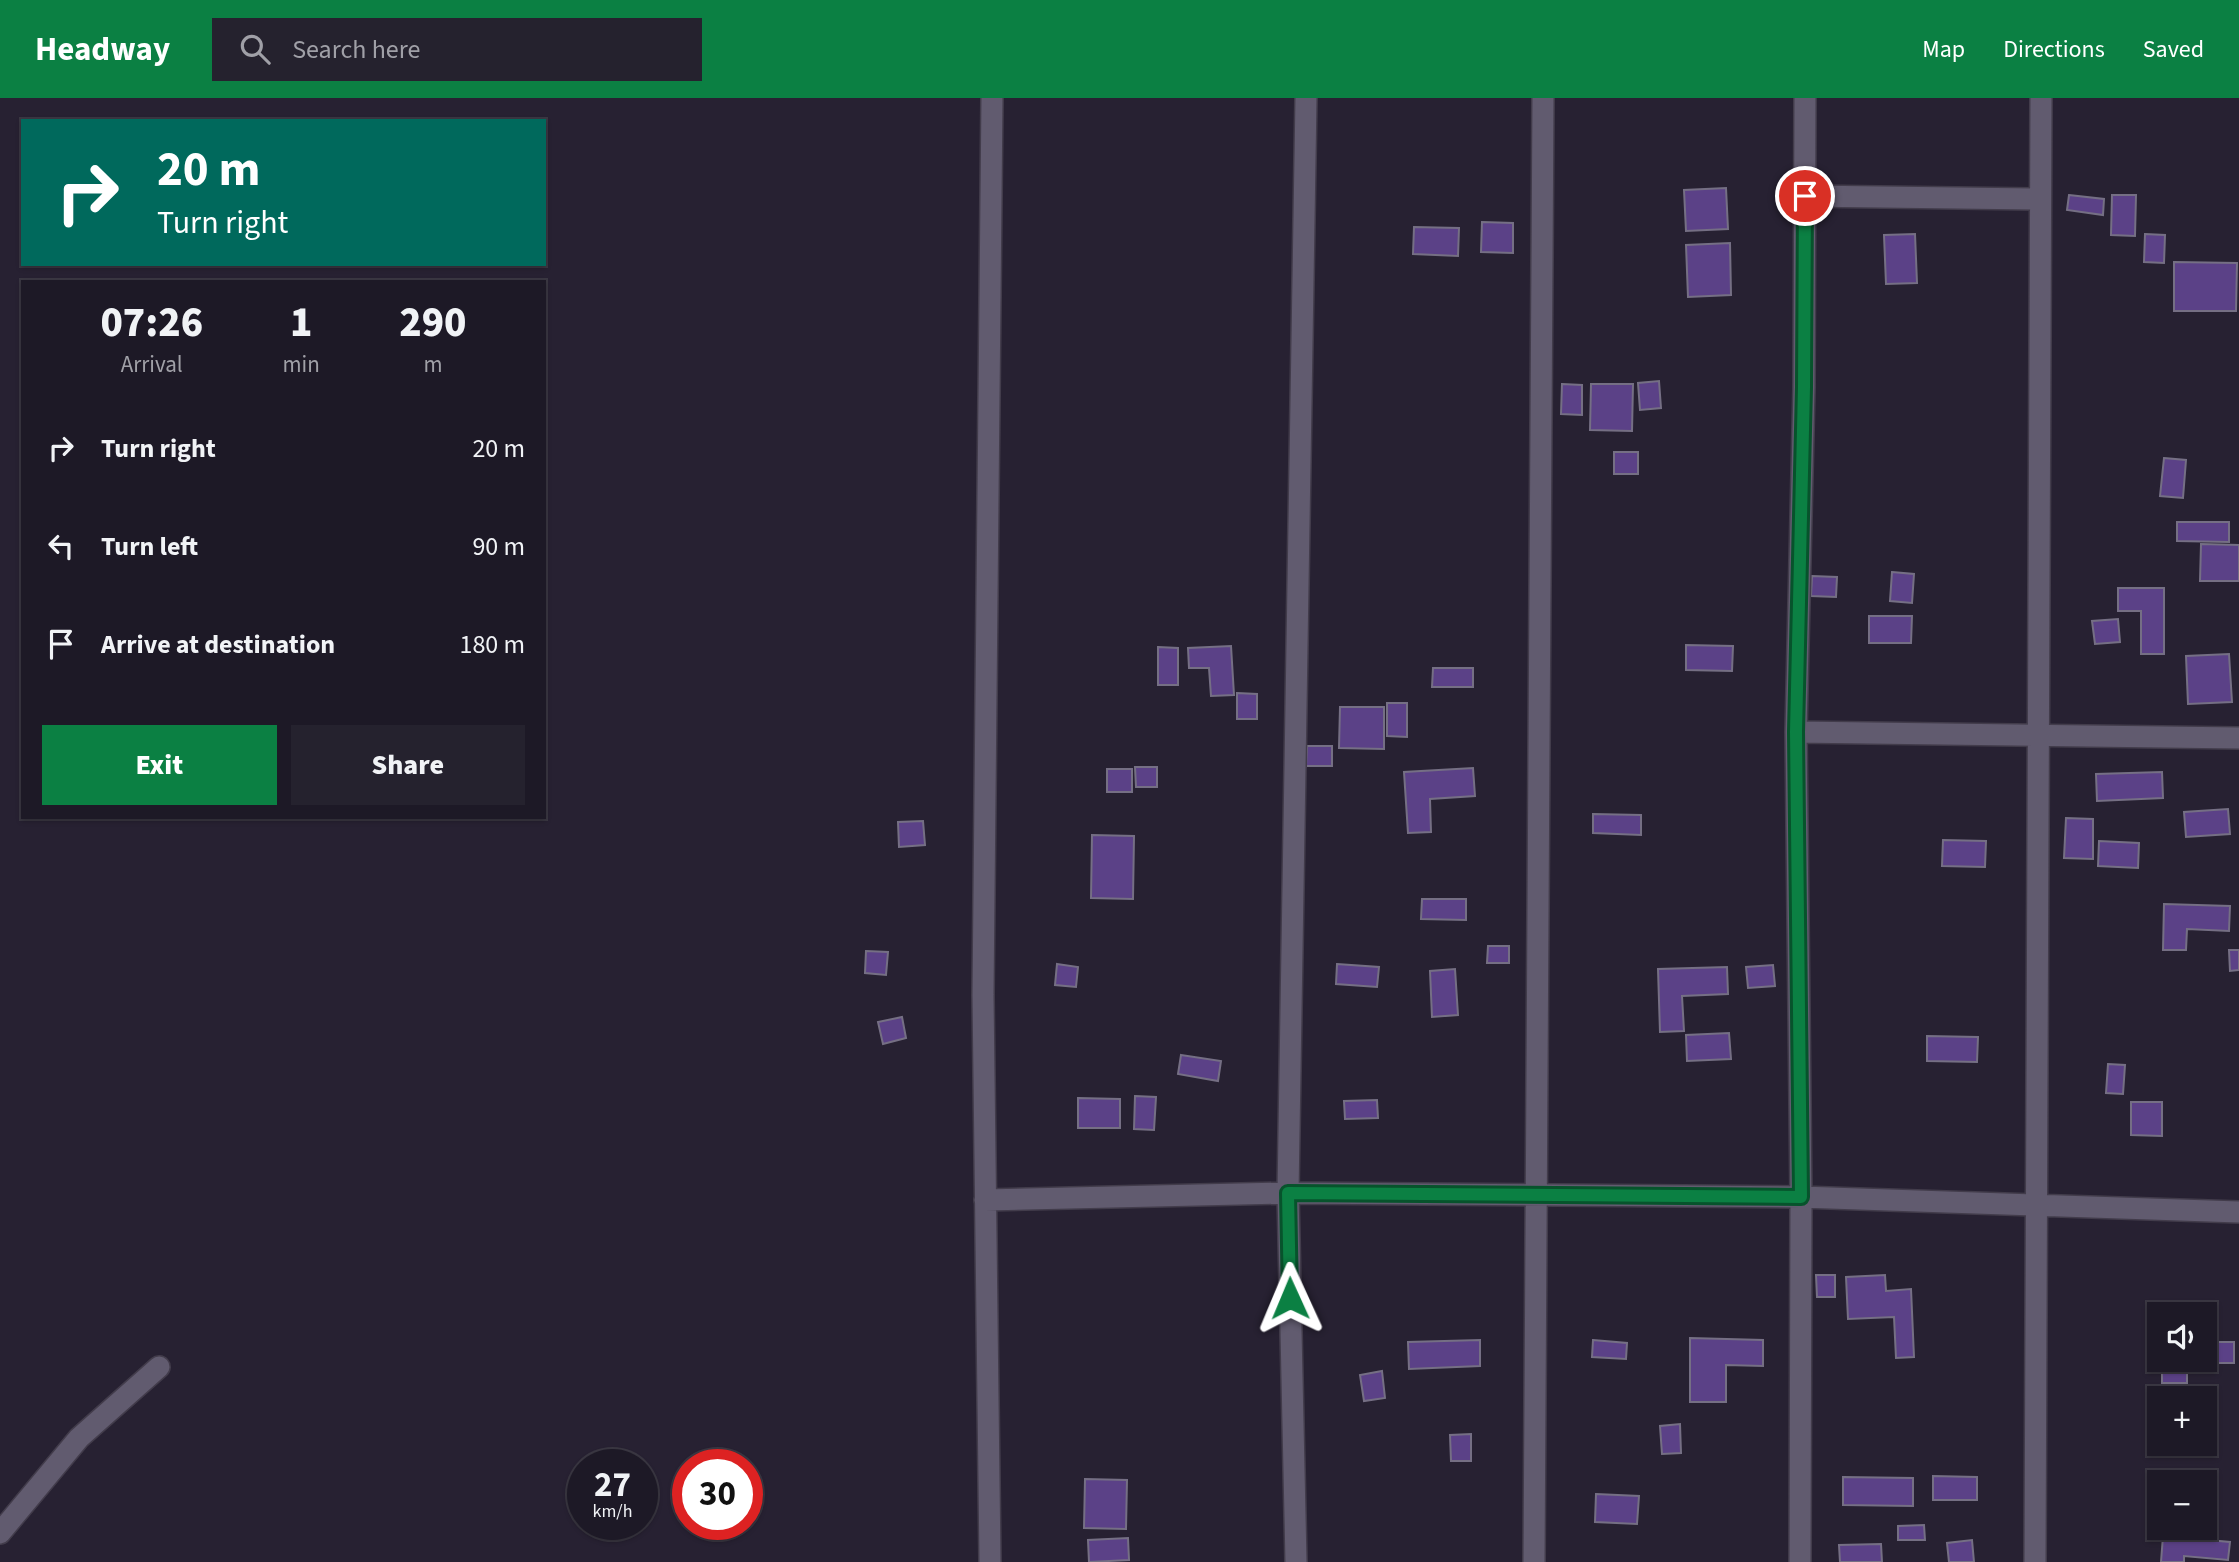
<!DOCTYPE html>
<html lang="en">
<head>
<meta charset="utf-8">
<style>
  body { margin:0; font-family:"Source Sans 3",sans-serif; background:#25222e; color:#f1f3f6; height:100vh; display:flex; flex-direction:column; font-size:26px; white-space:nowrap }
  * { box-sizing:border-box; margin:0 }
  p { font-size:23px; color:#a0a0a7 }
  .icon { flex:none; width:38px; height:38px; fill:none; stroke:currentColor; stroke-width:2; stroke-linecap:round; stroke-linejoin:round }
  .map { position:relative; flex:1; overflow:hidden }
  .side { position:absolute; left:21px; top:182px; width:525px; height:539px; display:flex; flex-direction:column; background:#1d1926; border-radius:0px; box-shadow:0 2px 5px #0004,0 0 0 2px #3b3843 }
  .side>* { flex:none }
  .top-card { position:absolute; left:21px; top:21px; width:525px; height:147px; border-radius:0px; box-shadow:0 2px 5px #0004,0 0 0 2px #3b3843; background:#00695c; color:#fff; overflow:hidden }
  .controls { position:absolute; left:2147px; top:1204px; display:grid; gap:14px }
  .controls a { display:grid; place-items:center; width:70px; height:70px; border-radius:0px; background:#1d1926; box-shadow:0 2px 5px #0004,0 0 0 2px #3b3843; font-size:35px }
  .speed { position:absolute; left:567px; top:1351px; display:flex; gap:14px; font-size:35px; font-weight:700; text-align:center }
  .speed>* { display:grid; place-content:center; width:91px; height:91px; border-radius:50%; background:#1d1926; box-shadow:0 2px 5px #0004,0 0 0 2px #3b3843; line-height:1 }
  .speed small { font-size:18px; font-weight:400 }
  .speed .limit { border:10px solid #d22; background:#fff; color:#111 }
  .pin { position:absolute; display:grid; place-items:center; width:60px; height:60px; color:#fff; margin:-30px; border:4px solid #fff; border-radius:50%; box-shadow:0 2px 7px #0007 }
  .me { position:absolute; width:77px; margin:-38px; rotate:359deg; stroke-linejoin:round; filter:drop-shadow(0 0 5px #0008) }
  .turn { display:flex; align-items:center; gap:24px; height:147px; padding:0 21px; font-size:32px }
  .turn .icon { width:91px; height:91px; stroke-width:2.5 }
  .turn b { display:block; font-size:49px; line-height:60px }
  .eta { display:flex; justify-content:space-evenly; align-items:center; height:119px; text-align:center }
  .eta b { font-size:42px; font-weight:800; line-height:49px }
  .cta { display:flex; gap:14px; margin-top:auto; padding:14px 21px }
  .cta a { flex:1; height:80px; border-radius:0px; background:#0b8043; color:#fff; font-size:28px; font-weight:800; line-height:80px; text-align:center }
  .cta a+a { background:#25222e; color:#f1f3f6 }
  ul { padding:0; list-style:none }
  li { display:flex; align-items:center; gap:21px; height:98px; padding:0 21px }
  li div { flex:1 }
  li b { display:block; font-size:26px }
  li em { font-style:normal }
  header { display:flex; align-items:center; gap:42px; box-sizing:border-box; height:98px; padding:0 35px; background:#0b8043; color:#fff }
  header strong { font-size:33px }
  nav { display:flex; gap:38px; margin-inline-start:auto; font-size:24px }
  .search { width:490px; height:63px; background:#25222e; display:flex; align-items:center; gap:18px; box-sizing:border-box; padding:0 24px; border-radius:0px; color:#a0a0a7; font-size:26px }
  .map>svg:first-child { display:block }
  .building { fill:#5b4187; stroke:#756f84; stroke-width:2 }
  .lines { fill:none; stroke-linecap:round; stroke-linejoin:round }
  .minor-casing { stroke:#423c4b; stroke-width:24 }
  .minor { stroke:#615b6f; stroke-width:21 }
  .route-casing { stroke:#07532c; stroke-width:18 }
  .route { stroke:#0b8043; stroke-width:12 }
</style>
</head>
<body>
<header>
<strong>Headway</strong>
<div class="search"><svg class="icon" aria-label="search" viewBox="0 0 24 24"><circle cx="10" cy="10" r="6"/><path d="M15 15l6 6"/></svg>Search here</div>
<nav><a>Map</a><a>Directions</a><a>Saved</a></nav>
</header>
<div class="map">
<svg width="2239" height="1464" viewBox="0 0 2239 1464">
  <rect width="100%" height="100%" fill="#272132"/>
  <path class="building" d="M1726 90 1728 131 1686 133 1684 92Z
    M2069 97 2104 101 2103 117 2067 112Z
    M2112 97H2136L2135 138 2111 137Z
    M1482 124 1513 125V155L1481 154Z
    M1414 129 1459 130 1458 158 1413 156Z
    M1915 136 1917 185 1886 186 1884 137Z
    M2145 136 2165 137 2164 165 2144 164Z
    M1730 145 1731 197 1688 199 1686 147Z
    M2174 164 2237 165 2236 213H2174Z
    M1659 283 1661 310 1640 312 1638 285Z
    M1562 286 1582 287V317L1561 316Z
    M1591 286H1633L1632 333 1590 332Z
    M1614 354H1638V376H1614Z
    M2164 360 2186 362 2183 400 2160 398Z
    M2177 424H2229V444L2177 443Z
    M2201 446 2239 447V483H2200Z
    M1892 474 1914 476 1912 505 1890 503Z
    M1812 478 1837 479 1836 499 1811 498Z
    M2118 490H2164V556H2141V513H2118Z
    M1869 518H1912L1911 545H1869Z
    M2118 521 2120 544 2095 546 2092 523Z
    M1686 547 1733 548 1732 573 1686 572Z
    M1231 548 1234 597 1211 598 1209 570H1189L1188 550Z
    M1158 549 1178 550V587H1158Z
    M2229 556 2232 604 2188 606 2186 558Z
    M1433 570H1473V589H1432Z
    M1237 595 1257 596V621H1237Z
    M1387 605H1407V639L1387 638Z
    M1340 609H1384V651L1339 650Z
    M1307 648H1332V668H1306Z
    M1135 669H1157V689H1136Z
    M1473 670 1475 698 1430 701 1431 734 1408 735 1404 674Z
    M1107 671H1132V694H1107Z
    M2162 674 2163 700 2097 703 2096 676Z
    M2228 711 2230 736 2186 739 2184 714Z
    M1593 716 1641 717V737L1593 735Z
    M2066 720 2093 721V761L2064 760Z
    M923 723 925 747 899 749 898 724Z
    M1092 737 1134 738 1133 801 1091 800Z
    M1943 742 1986 743 1985 769 1942 768Z
    M2099 743 2139 745 2138 770 2098 768Z
    M1422 801H1466V822L1421 821Z
    M2164 806 2230 808 2229 833 2187 831 2186 852H2163Z
    M1488 848H1509V865H1487Z
    M2229 852H2239V872L2230 873Z
    M866 853 888 854 886 877 865 875Z
    M1057 866 1078 869 1076 889 1055 887Z
    M1337 866 1379 869 1377 889 1336 886Z
    M1773 867 1775 888 1748 890 1746 869Z
    M1727 869 1728 896 1682 898 1684 933 1660 934 1658 871Z
    M1455 871 1458 917 1432 919 1430 873Z
    M902 919 906 940 883 946 878 924Z
    M1729 935 1731 961 1687 963 1686 937Z
    M1927 938 1978 939 1977 964 1927 963Z
    M1181 957 1221 963 1218 983 1178 976Z
    M2108 966 2125 967 2123 996 2106 995Z
    M1135 998 1156 999 1154 1032 1134 1031Z
    M1078 1000 1120 1001V1030H1078Z
    M1377 1002 1378 1020 1345 1021 1344 1003Z
    M2131 1004H2162V1038L2131 1037Z
    M1816 1177H1835V1199H1817Z
    M1885 1177 1886 1193 1911 1191 1914 1259 1896 1260 1894 1219 1848 1221 1846 1179Z
    M1690 1240 1763 1242V1268L1726 1267V1304H1690Z
    M1480 1242V1268L1409 1271 1408 1244Z
    M1593 1242 1627 1245 1626 1261 1592 1259Z
    M2205 1244H2234V1265H2187V1285H2162V1262H2205Z
    M1382 1273 1385 1300 1364 1303 1360 1277Z
    M1680 1326 1681 1355 1662 1356 1660 1328Z
    M1471 1336V1363H1451L1450 1337Z
    M2163 1374 2185 1375 2184 1384H2163Z
    M1933 1378 1977 1379V1402H1933Z
    M1843 1379 1913 1380V1408L1843 1407Z
    M1085 1381 1127 1382 1126 1431 1084 1430Z
    M1596 1396 1639 1398 1637 1426 1595 1424Z
    M1924 1427 1925 1442H1898V1428Z
    M2163 1438 2230 1444 2228 1462 2184 1458V1464H2161Z
    M1128 1440 1129 1462 1089 1464 1088 1442Z
    M1972 1442 1974 1464H1949L1947 1445Z
    M1881 1446 1882 1464H1840L1839 1447Z"/>
  <g class="lines">
    <g class="minor-casing">
      <path id="minor" d="M1805 98 2040 101
        M1796 634 2239 640
        M985 1102 1288 1095 1801 1099 2239 1114
        M0 1435 79 1340 159 1269
        M990 1464 983 897 992 0
        M1296 1464 1288 1095 1306 0
        M1534 1464 1543 0
        M1800 1464 1801 1099 1796 634 1804 289 1805 0
        M2035 1464 2041 0"/>
    </g>
    <use href="#minor" class="minor"/>
  </g>
  <g class="lines">
    <g class="route-casing">
      <path id="route" d="M1290 1200 1288 1095 1801 1099 1796 634 1804 289 1805 98"/>
    </g>
    <use href="#route" class="route"/>
  </g>
</svg>
<div class="controls">
<a><svg class="icon" aria-label="sound" viewBox="0 0 24 24"><path d="M4 9h4l5-4v14l-5-4H4zM17 9q2 3 0 6"/></svg></a>
<a>+</a>
<a>−</a>
</div>
<div class="speed"><div>27<small>km/h</small></div><div class="limit">30</div></div>
<div class="pin" style="left:1805px;top:98px;background:#d93025"><svg class="icon" aria-label="arrive" viewBox="0 0 24 24"><path d="M6 21V4h12l-3 4 3 4H6"/></svg></div>
<svg class="me" style="left:1290px;top:1200px" viewBox="-20 -20 40 40"><path d="M0-17L14 15 0 8-14 15z" fill="#0b8043" stroke="#fff" stroke-width="4"/></svg>
<div class="top-card">
<div class="turn"><svg class="icon" aria-label="right" viewBox="0 0 24 24"><path d="M7 20v-9h11M14 6l5 5-5 5"/></svg><div><b>20 m</b>Turn right</div></div>
</div>
<section class="side">
<div class="eta">
<div><b>07:26</b><p>Arrival</p></div>
<div><b>1</b><p>min</p></div>
<div><b>290</b><p>m</p></div>
</div>
<ul>
<li><svg class="icon" aria-label="right" viewBox="0 0 24 24"><path d="M7 20v-9h11M14 6l5 5-5 5"/></svg><div><b>Turn right</b></div><em>20 m</em></li>
<li><svg class="icon" aria-label="left" viewBox="0 0 24 24"><path d="M17 20v-9H6M10 6l-5 5 5 5"/></svg><div><b>Turn left</b></div><em>90 m</em></li>
<li><svg class="icon" aria-label="arrive" viewBox="0 0 24 24"><path d="M6 21V4h12l-3 4 3 4H6"/></svg><div><b>Arrive at destination</b></div><em>180 m</em></li>
</ul>
<div class="cta"><a>Exit</a><a>Share</a></div>
</section>
</div>
</body>
</html>
